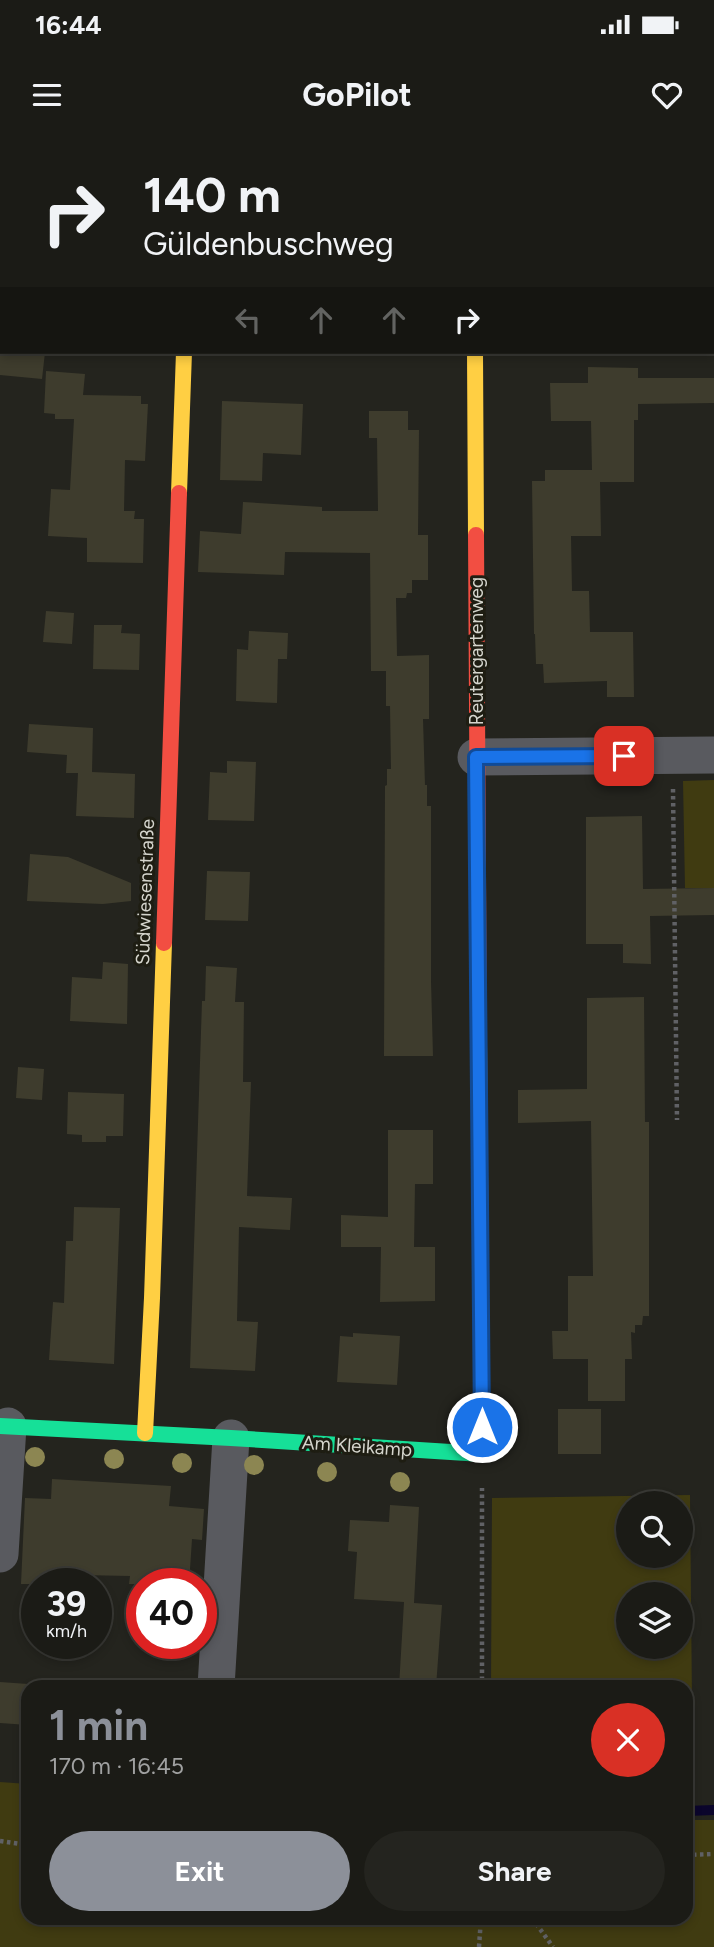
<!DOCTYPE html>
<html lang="en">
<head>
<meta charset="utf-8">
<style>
  body { margin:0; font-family:Figtree,sans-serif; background:#24241f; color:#f1f3f6; height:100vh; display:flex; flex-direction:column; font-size:26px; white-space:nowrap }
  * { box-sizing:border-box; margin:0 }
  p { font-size:23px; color:#a0a1a1 }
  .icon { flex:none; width:38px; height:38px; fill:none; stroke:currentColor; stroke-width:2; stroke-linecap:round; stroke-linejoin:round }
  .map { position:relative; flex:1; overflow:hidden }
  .panel { position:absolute; left:21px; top:1540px; width:672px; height:245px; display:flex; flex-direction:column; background:#1b1b16; border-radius:21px; box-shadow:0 4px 10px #0003,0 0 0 2px #393935 }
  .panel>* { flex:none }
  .guide { position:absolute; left:0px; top:0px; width:714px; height:214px; box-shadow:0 4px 10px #0003,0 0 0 2px #393935; background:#1b1b16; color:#f1f3f6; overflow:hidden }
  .buttons { position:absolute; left:616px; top:1351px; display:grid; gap:14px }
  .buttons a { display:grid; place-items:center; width:77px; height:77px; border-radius:50%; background:#1b1b16; box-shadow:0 4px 10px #0003,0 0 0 2px #393935; font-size:35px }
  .speed { position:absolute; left:21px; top:1428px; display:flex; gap:14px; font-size:35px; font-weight:700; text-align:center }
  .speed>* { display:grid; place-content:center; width:91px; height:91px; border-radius:50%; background:#1b1b16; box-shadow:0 4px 10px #0003,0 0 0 2px #393935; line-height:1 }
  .speed small { font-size:18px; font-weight:400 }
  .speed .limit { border:10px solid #d22; background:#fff; color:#111 }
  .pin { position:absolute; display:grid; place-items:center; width:60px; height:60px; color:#fff; margin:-30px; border-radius:14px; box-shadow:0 4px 10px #0006 }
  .me { position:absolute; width:77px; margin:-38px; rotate:0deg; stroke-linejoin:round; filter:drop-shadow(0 0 5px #0008) }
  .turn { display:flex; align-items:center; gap:24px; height:147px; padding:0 28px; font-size:32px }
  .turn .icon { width:91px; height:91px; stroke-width:2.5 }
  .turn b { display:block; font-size:49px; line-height:60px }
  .lanes { display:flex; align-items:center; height:66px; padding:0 28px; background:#0003; justify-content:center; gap:35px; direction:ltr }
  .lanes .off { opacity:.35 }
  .round { display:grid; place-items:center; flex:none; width:74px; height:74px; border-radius:37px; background:#24241f }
  .summary { display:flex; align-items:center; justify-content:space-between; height:119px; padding:0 28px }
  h1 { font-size:42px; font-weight:700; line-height:52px; color:#8c9099 }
  .button { display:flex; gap:14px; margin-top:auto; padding:14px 28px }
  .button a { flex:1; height:80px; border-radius:42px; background:#8c9099; color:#fff; font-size:28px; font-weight:700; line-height:80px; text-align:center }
  .button a+a { background:#24241f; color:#f1f3f6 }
  .status { display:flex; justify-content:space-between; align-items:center; height:49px; padding:0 35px; background:#1b1b16; direction:ltr }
  .status svg { height:19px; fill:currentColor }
  header { display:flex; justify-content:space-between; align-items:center; height:91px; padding:0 28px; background:#1b1b16; font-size:32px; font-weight:700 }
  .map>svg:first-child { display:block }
  .green { fill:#403b11; fill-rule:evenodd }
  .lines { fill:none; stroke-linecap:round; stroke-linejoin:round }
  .stream { stroke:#0b052c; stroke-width:10 }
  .building { fill:#3e3c2d }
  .path { stroke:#606165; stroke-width:4.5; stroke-dasharray:3.5 3.5; stroke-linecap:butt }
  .street { stroke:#595a5f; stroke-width:37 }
  .fast { stroke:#16e098; stroke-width:16 }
  .slow { stroke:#ffcf43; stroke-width:16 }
  .jam { stroke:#f24e42; stroke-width:16 }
  .tree { fill:#8c8652 }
  .route-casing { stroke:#114b97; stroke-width:18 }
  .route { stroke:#1a73e8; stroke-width:12 }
  .labels { text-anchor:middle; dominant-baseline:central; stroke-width:6; stroke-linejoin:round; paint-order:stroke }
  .street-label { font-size:19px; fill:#d5d5cd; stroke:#1e1d12 }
</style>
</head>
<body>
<div class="status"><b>16:44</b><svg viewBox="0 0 49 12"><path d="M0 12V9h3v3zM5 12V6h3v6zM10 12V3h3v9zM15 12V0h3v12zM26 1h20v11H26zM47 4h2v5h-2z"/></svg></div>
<header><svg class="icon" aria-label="menu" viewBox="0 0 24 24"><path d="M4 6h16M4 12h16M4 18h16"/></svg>GoPilot<svg class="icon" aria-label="heart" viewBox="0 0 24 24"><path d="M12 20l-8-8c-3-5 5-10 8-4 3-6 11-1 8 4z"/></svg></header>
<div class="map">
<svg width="714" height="1807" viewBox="0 0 714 1807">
  <rect width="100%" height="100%" fill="#24241e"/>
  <path class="green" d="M714 640V748H685L683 641Z
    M690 1355 693 1665H686V1547H491L492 1358ZM681 1363V1416H628V1363ZM681 1454V1507H628V1454Z
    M0 1642 28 1644V1778H686V1680H714V1807H0Z"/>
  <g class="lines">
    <path class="stream" d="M686 1671 714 1670"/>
  </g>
  <path class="building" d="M0 212H45L42 239 0 235Z
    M588 227 638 228V238H714V263L638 264V280H634V342H600L601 396H571L572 451H589L590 492H633L634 557H607V541L544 543 543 524H536L535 494H534L532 341H545V330H592L591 281H551L550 243H588Z
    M46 231 85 234 83 255 141 256V264H148L145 321 125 320 124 371H135L134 379H144L143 423 87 422V398L48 396 51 349 70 350 74 279H55V274L44 273Z
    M222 261 303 264 301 315 263 313 262 341 220 340Z
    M369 271H408V290H419L418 395H428V440H412V453H407L406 458H396L397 516 429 515V579H423L425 645H427V666H431V841L433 916H384L385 646 387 645V629H391L390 566H386V531H371L370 413 285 412 284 435 198 432 200 391 241 394 243 362 322 367V371H378L377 298H369Z
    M46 471 74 473 72 504 43 502Z
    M94 485H122L121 493 140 494 139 530 93 529Z
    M249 491 288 493 287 519H278L277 563 236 561 237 509 248 510Z
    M29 584 93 588 92 632 135 634 134 678 76 676 78 633H66L67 615 27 612Z
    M227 621 256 622 254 681 208 680 210 632 227 633Z
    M642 676 643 749 714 748V775L650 776 651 824 623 823V804H586V677Z
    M30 714 68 717 131 743V761L103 764 27 761Z
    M207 731 250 732 248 781 205 780Z
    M103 822 128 824 127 884 70 881 72 837 102 839Z
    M206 826 237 828 235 862H244L243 942H251L247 1056 292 1058 290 1090 239 1087 237 1181 258 1182 255 1231 190 1228 202 861H205Z
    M644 857 645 982H649V1176H643L642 1185H635V1193L631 1192 632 1219H625V1261H588V1219H553L552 1191H568V1136H593L591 981 518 983V950L587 949V858Z
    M18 927 44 929 42 960 16 958Z
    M68 952 124 954 123 996H106V1002H82V995L67 994Z
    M388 990H433V1044H415L414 1107H435V1161L380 1162 381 1107H341V1075L388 1077Z
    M74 1067 120 1068 114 1224 49 1220 53 1162 64 1163 66 1101H73Z
    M353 1193 400 1196 397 1245 337 1242 340 1196 353 1197Z
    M558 1269H601V1314H558Z
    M52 1339 171 1346 169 1366 204 1369 202 1400 192 1399 189 1444H129L130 1436 81 1435V1444H21L25 1358 51 1359Z
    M390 1365 419 1367 414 1463 442 1465 436 1547H399L404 1462 354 1459 357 1412 348 1411 350 1380 389 1382Z
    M0 1542 28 1544V1585L0 1583Z"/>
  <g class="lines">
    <path class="path" d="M593 0V2
      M673 649 677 980
      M482 1547V1348
      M0 1701 28 1705
      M686 1715 714 1714
      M532 1778 553 1807
      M479 1807 481 1778"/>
    <path class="street" d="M472 2V0
      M712 181H714
      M476 617 714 615
      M0 1414 8 1286
      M216 1547 231 1298"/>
    <path class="fast" d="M0 1286 231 1298 482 1314V1293"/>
    <path class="slow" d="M475 212 476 395
      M179 353 184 212
      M479 904 482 1293
      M145 1293 152 1158 164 803"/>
    <path class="jam" d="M476 395 479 904
      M164 803 179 353"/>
  </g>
  <g class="tree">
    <circle cx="35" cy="1317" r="10"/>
    <circle cx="114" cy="1319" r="10"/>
    <circle cx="182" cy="1323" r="10"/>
    <circle cx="254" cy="1325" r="10"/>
    <circle cx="327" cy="1332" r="10"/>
    <circle cx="400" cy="1342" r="10"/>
  </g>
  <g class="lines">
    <g class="route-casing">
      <path id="route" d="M482 1287 476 617 624 616"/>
    </g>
    <use href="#route" class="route"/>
  </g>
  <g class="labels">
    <g class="street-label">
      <text transform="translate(476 511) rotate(-90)">Reutergartenweg</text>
      <text transform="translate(145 752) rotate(-88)">Südwiesenstraße</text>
      <text transform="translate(357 1306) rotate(4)">Am Kleikamp</text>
    </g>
  </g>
</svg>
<div class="buttons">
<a><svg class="icon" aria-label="search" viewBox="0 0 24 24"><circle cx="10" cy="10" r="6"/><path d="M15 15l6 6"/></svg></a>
<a><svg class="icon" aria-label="layers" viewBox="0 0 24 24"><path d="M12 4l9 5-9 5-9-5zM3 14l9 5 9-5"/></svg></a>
</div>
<div class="speed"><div>39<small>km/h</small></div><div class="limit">40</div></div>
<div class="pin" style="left:624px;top:616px;background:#d93025"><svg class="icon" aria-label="arrive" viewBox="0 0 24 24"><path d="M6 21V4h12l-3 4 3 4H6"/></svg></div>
<svg class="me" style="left:482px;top:1287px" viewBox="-20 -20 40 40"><circle r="17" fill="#1a73e8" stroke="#fff" stroke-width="3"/><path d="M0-11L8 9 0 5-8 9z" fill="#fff"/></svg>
<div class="guide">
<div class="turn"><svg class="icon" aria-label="right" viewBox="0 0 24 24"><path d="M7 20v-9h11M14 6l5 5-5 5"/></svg><div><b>140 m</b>Güldenbuschweg</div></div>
<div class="lanes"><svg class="icon off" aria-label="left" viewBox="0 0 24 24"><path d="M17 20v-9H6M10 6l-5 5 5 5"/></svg><svg class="icon off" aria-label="ahead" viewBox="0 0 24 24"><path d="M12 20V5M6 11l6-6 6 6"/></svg><svg class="icon off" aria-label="ahead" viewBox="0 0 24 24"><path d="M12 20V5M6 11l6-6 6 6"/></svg><svg class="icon" aria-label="right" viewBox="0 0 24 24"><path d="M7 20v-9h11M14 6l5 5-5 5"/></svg></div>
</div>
<section class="panel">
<div class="summary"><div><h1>1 min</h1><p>170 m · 16:45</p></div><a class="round" style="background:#d93025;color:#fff"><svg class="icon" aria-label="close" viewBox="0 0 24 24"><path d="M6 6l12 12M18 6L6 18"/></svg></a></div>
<div class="button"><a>Exit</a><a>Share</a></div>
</section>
</div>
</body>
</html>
